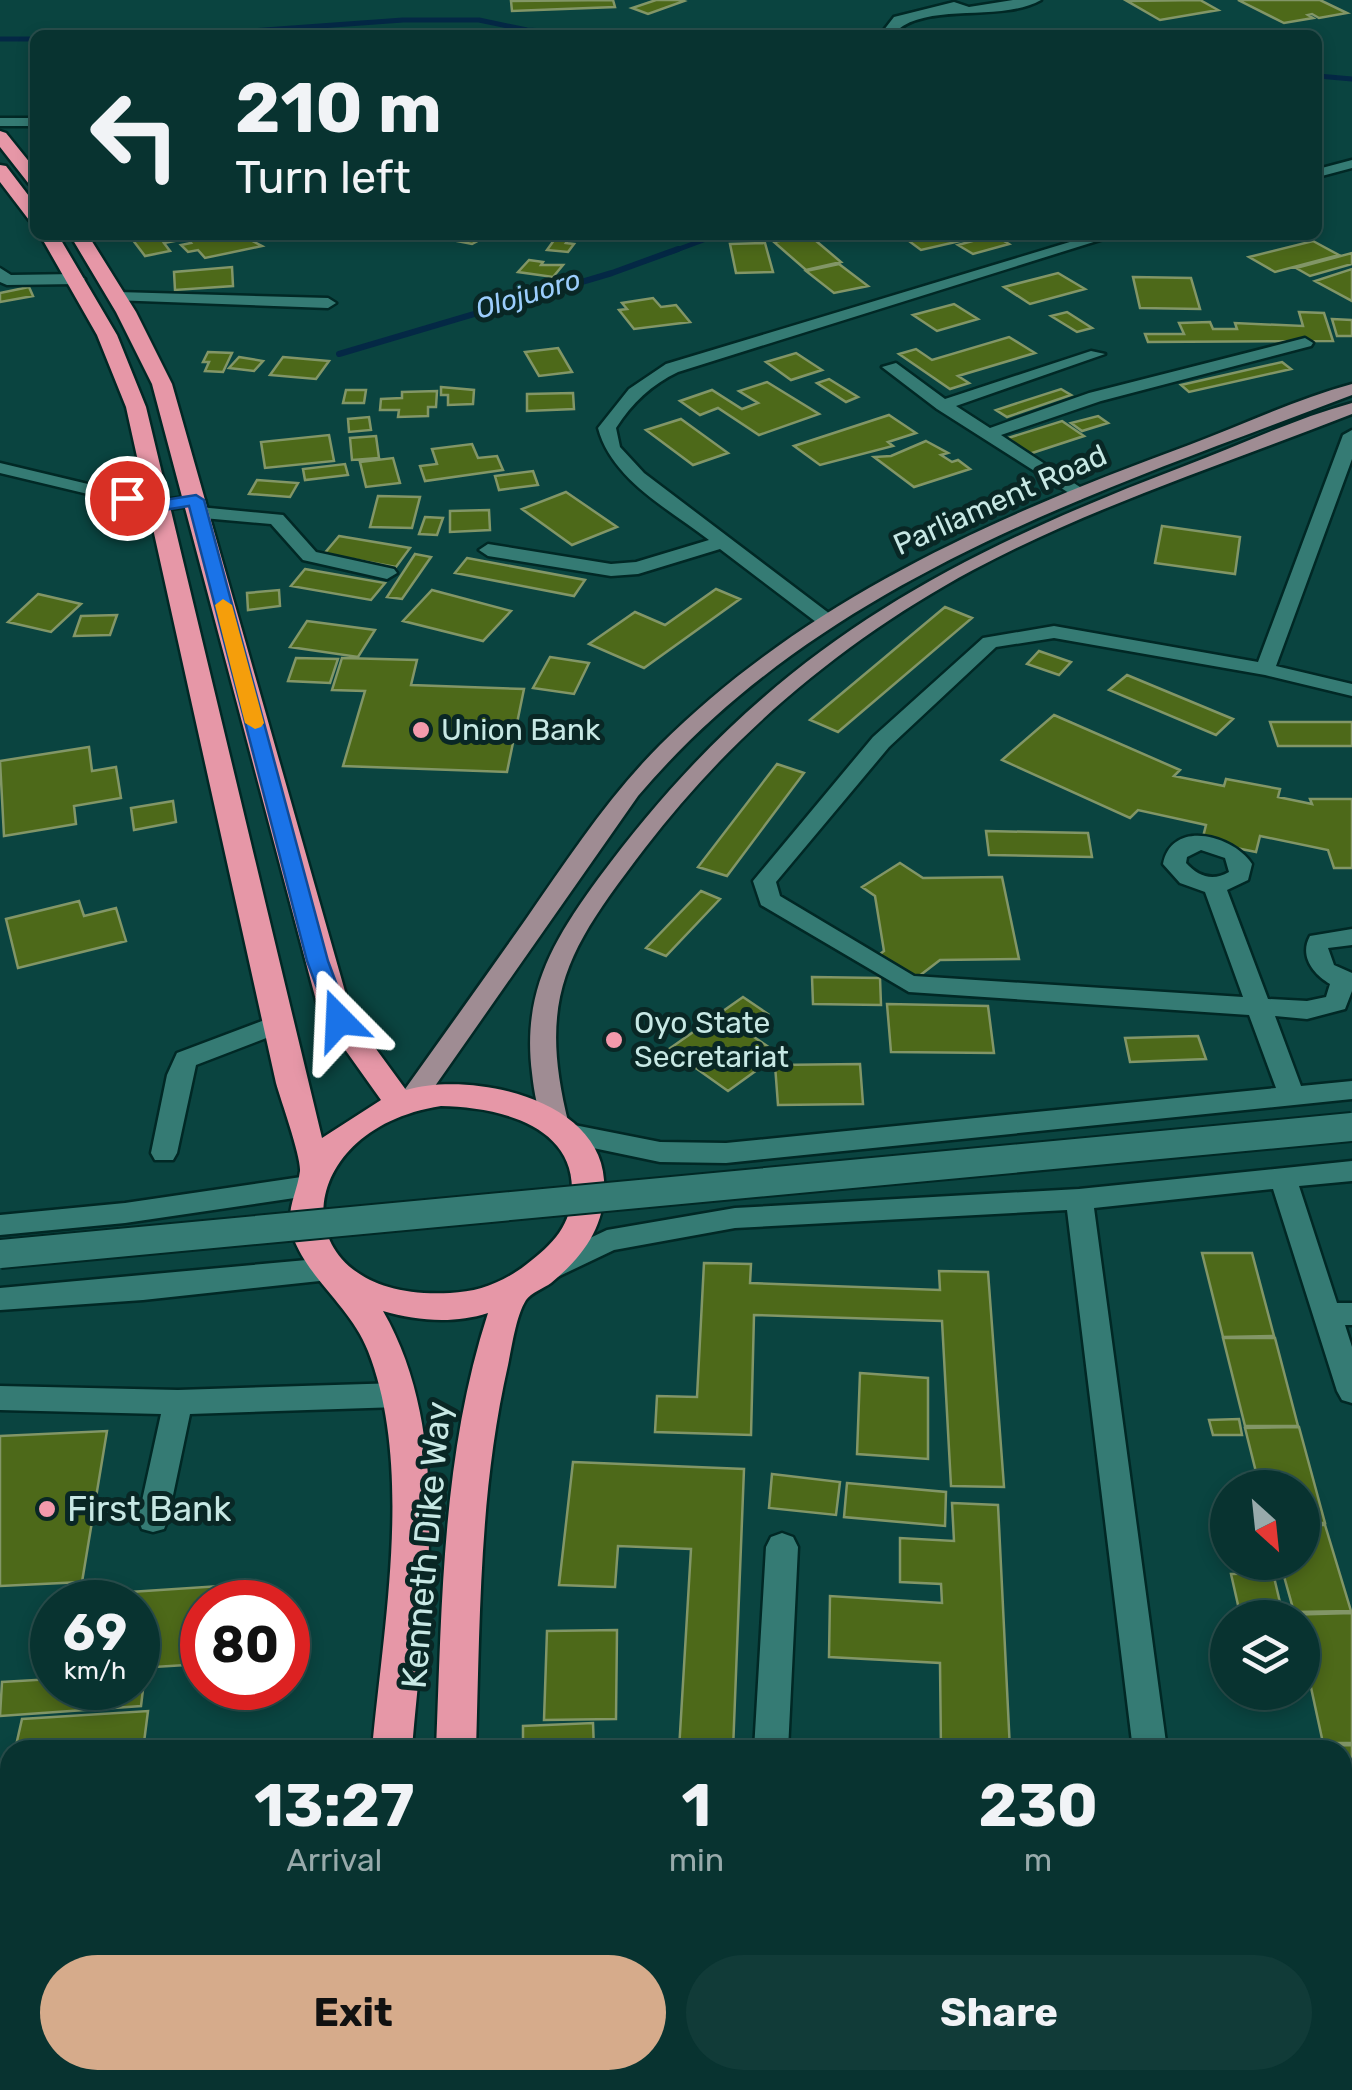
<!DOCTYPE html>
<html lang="en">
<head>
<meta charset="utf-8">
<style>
  body { margin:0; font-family:Rubik,sans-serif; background:#113b38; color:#f1f3f6; height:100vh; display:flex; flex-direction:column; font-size:38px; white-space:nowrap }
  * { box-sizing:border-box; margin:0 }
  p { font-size:32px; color:#98aaab }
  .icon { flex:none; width:55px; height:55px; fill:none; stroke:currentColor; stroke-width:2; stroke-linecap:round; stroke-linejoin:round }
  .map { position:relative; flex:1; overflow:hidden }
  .panel { position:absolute; left:0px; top:1740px; width:1352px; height:350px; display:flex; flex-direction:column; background:#083330; border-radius:30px 30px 0 0; box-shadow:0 5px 15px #0003,0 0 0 2px #294e4c }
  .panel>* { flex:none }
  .banner { position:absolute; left:30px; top:30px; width:1292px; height:210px; border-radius:15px; box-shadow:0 5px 15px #0003,0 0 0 2px #294e4c; background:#083330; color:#f1f3f6; overflow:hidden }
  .needle { width:65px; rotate:153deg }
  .buttons { position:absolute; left:1210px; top:1470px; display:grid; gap:20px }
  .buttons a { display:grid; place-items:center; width:110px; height:110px; border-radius:50%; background:#083330; box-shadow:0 5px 15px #0003,0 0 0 2px #294e4c; font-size:50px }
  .speed { position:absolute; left:30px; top:1580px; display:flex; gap:20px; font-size:50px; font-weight:700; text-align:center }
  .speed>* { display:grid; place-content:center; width:130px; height:130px; border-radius:50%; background:#083330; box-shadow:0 5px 15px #0003,0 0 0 2px #294e4c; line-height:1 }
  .speed small { font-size:25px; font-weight:400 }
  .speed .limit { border:15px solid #d22; background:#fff; color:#111 }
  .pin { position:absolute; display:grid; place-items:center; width:85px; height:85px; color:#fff; margin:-42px; border:5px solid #fff; border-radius:50%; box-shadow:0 2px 10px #0007 }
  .me { position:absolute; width:110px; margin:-55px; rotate:339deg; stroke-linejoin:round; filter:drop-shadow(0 0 8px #0008) }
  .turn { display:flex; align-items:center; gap:35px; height:210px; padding:0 40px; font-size:45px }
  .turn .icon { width:130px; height:130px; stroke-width:2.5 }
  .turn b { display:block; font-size:70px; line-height:85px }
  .eta { display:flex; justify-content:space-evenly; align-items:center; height:170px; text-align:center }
  .eta b { font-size:60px; font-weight:700; line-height:70px }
  .primary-button { display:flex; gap:20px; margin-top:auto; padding:20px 40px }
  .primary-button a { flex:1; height:115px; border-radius:60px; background:#d6ab8b; color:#111; font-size:40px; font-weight:700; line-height:115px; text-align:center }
  .primary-button a+a { background:#113b38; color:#f1f3f6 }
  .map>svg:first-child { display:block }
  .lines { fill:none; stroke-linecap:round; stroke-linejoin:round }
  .stream-far1 { stroke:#042845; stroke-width:5 }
  .stream { stroke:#042845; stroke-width:6 }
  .building { fill:#4d6919; stroke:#829667; stroke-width:2.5 }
  .minor-casing { stroke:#012825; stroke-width:5 }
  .major-casing { stroke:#012825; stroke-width:5 }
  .highway-casing { stroke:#012825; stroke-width:5 }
  .minor { fill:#357b74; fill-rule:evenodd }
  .major { fill:#9f8c93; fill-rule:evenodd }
  .highway { fill:#e697a7; fill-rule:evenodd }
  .minor-bridge-casing { stroke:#012825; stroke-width:32; stroke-linecap:butt }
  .minor-bridge { stroke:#357b74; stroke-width:28 }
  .route { fill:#1a73e8; stroke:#114b97; stroke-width:2.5 }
  .slow { fill:#f59e0b }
  .poi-dot { fill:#f39aac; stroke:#092725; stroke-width:4 }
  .labels { text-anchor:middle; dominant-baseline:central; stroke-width:10; stroke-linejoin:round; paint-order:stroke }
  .far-water-label { font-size:28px; font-style:italic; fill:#9bcdfc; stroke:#092725 }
  .street-label { font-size:30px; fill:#c7e8e4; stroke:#092725 }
  .poi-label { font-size:30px; fill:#c7e8e4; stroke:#092725; text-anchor:start }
  .near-poi-label { font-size:35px; fill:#c7e8e4; stroke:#092725; text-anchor:start }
  .near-street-label { font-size:35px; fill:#c7e8e4; stroke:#092725 }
</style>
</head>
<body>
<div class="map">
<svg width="1352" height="2090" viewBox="0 0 1352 2090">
  <rect width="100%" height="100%" fill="#0a4440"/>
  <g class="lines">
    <path class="stream-far1" d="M197 35 403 20H479L527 30 618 35
      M0 39H35
      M1318 76 1352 79
      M671 252 717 235"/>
    <path class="stream" d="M339 354 612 273 678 249"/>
  </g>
  <path class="building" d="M613 0 615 7 512 11 511 1Z
    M656 0H681L684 1 648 14 632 8Z
    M1200 0 1218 10 1160 20 1127 1Z
    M1238 0H1320L1347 13 1319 18 1312 14 1308 15 1313 18 1284 23Z
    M129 235H170L175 241 164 243 170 251 145 256Z
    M184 235H241L262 246 205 258 198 250 188 252 181 245 191 243Z
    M446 235H489L472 244 442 238Z
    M809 235 841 262 806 270 774 242Z
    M889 235H981L982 236 921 250 905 238 896 240Z
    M994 235 1009 244 973 254 958 245Z
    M557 236 570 238 566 243 574 244 568 252 547 250Z
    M1313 241 1339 255 1275 272 1249 257Z
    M765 243 773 272 736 273 730 244Z
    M1352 253V264L1310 276 1296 268Z
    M529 260 543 262 541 265H563L553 277 518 272Z
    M839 264 868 286 834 293 806 271Z
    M232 267 233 286 175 290 174 272Z
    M1352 269V301L1315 281Z
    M1058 273 1085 289 1030 304 1004 287Z
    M1133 277 1191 278 1200 309 1140 308Z
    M29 287 33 296 0 302V293Z
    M653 298 661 307 676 305 690 322 634 329 619 310 627 309 622 303Z
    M954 304 978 319 937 331 913 315Z
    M1067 312 1092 328 1077 332 1051 316Z
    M1299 312 1324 313 1333 341 1148 342 1145 334H1184L1179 323 1210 322 1213 329H1237L1235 323 1303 326Z
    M1332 319 1352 320V336H1337Z
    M1009 337 1035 353 958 376 969 383 950 389 899 354 916 349 932 360Z
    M558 348 572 372 539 376 525 352Z
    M208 352 232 353 223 372 205 371 209 362H203Z
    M796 353 822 370 791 380 766 362Z
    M239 357 263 361 254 371 229 368Z
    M283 357 329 361 316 379 270 375Z
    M1282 362 1291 369 1189 392 1181 385Z
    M829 379 858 397 846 402 817 383Z
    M767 382 819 414 759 435 718 408 700 415 680 401 712 390 742 409 758 403 739 391Z
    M441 387 474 390 473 404 448 405V395H441Z
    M1061 389 1071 395 1007 417 996 410Z
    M346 390H366L364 403H343Z
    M437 391 436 407H428V416L398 417 399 410H380L381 399 402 398V392Z
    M573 393 574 409 527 411V394Z
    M889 415 916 433 888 442 893 446 820 465 794 446Z
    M1098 416 1108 423 1082 431 1071 423Z
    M369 417 371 430 349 432 348 419Z
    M681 419 728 453 693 465 646 430Z
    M1062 421 1084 436 1029 454 1008 438Z
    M329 435 334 461 265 468 261 442Z
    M376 436 379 458 352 460 350 438Z
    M926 441 948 453 941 455 952 462 958 460 970 469 914 487 874 457 891 456Z
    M472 444 478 458 497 456 503 470 425 481 420 466 437 464 432 449Z
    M393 458 400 483 366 487 360 462Z
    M345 464 348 475 305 480 303 469Z
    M533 471 538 485 499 490 495 476Z
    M257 480 298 483 290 497 249 494Z
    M566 492 617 527 572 545 522 509Z
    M378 496 420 497 412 528 370 527Z
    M489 510 490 530 450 532V511Z
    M425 517 443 518 437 535 419 534Z
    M1162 526 1240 537 1235 574 1155 563Z
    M339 536 410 548 396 567 324 554Z
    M415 554 431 557 402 599 387 597Z
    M467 558 585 580 574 596 455 573Z
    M305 569 385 583 371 600 291 586Z
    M716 589 740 599 644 668 589 644 635 612 665 625Z
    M279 590 280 606 248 610 247 593Z
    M432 590 511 611 483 641 403 621Z
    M38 594 81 604 51 632 8 622Z
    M945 607 972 618 838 732 810 720Z
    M117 615 110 635 74 636 81 616Z
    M307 621 375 630 358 657 290 647Z
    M1039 651 1071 662 1059 675 1027 664Z
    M550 657 589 663 574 694 533 688Z
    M296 658 338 659 330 683 288 681Z
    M342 658 417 660 411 685 524 689 507 772 343 766 365 691 332 690Z
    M1127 675 1233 719 1216 735 1109 690Z
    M1054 715 1180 770 1174 776 1224 786 1226 779 1280 789 1278 797 1312 804 1310 799H1352V868H1334L1328 850 1260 836 1256 852 1202 841 1206 825 1138 810 1130 818 1002 760Z
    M1270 722H1352V746H1278Z
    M89 747 92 771 116 767 121 798 74 806 76 824 4 836 0 761Z
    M777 764 804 773 727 876 698 867Z
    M173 801 176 822 134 830 131 808Z
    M986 831 1088 833 1092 857 989 855Z
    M900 863 923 878 1002 877 1019 959 940 960 910 983 872 960 884 951 875 896 862 887Z
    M701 891 720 899 666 956 646 948Z
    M79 901 84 916 116 908 126 941 18 968 6 919Z
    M812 977 880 978 881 1005 813 1004Z
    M743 997 768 1014 745 1031 779 1054 728 1091 669 1049Z
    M887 1004 988 1006 994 1053 891 1052Z
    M1198 1036 1206 1059 1130 1062 1125 1038Z
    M860 1064 863 1104 778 1105 775 1065Z
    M1202 1253H1252L1274 1336 1223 1337Z
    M704 1263 751 1264 750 1283 940 1290 939 1271 988 1272 1004 1487 951 1486 942 1321 754 1315 751 1435 655 1432 657 1396 697 1397Z
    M1223 1338H1275L1298 1426H1245Z
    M860 1373 928 1378V1459L857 1454Z
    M1239 1419 1242 1435H1213L1209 1420Z
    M1299 1427 1325 1523H1302V1488H1260L1245 1428Z
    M107 1431 82 1582 0 1586V1436Z
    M573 1462 744 1469 733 1750H679L691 1549 618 1546 615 1587 559 1585Z
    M772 1474 840 1482 836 1515 769 1508Z
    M847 1483 946 1492 945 1526 844 1517Z
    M952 1503 998 1505 1010 1750H941L940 1663 829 1657 830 1596 942 1603 941 1584 900 1582V1538L954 1541Z
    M1302 1525H1325L1351 1611 1294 1612 1280 1562H1302Z
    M1273 1573 1283 1615 1352 1613V1743H1323L1307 1669 1302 1670V1618H1241L1231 1574Z
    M235 1585 233 1602H202V1664L138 1668V1602H114L115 1593Z
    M617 1630 616 1719 544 1720 547 1631Z
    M138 1673H145L141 1706 0 1716 2 1682 52 1679V1688H138Z
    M148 1711 143 1750H15L22 1719Z
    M593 1723 594 1750H523V1726Z
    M1352 1745V1858L1342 1820V1750H1325L1324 1746Z
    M1352 1915V1969H1342V1916Z
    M10 1993V2062L0 2063V1994Z
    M39 2080H96L94 2090H37Z
    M543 2080H683V2090H542Z
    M712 2087H856L857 2090H712Z"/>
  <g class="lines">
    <g class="minor-casing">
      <path id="minor" d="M1013 0H1041C998 24 924 0 892 35H880L894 17 954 2 969 7Z
        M0 118H35V126H0Z
        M1352 160V168L1318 177V169Z
        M1093 235H1116L678 372C651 385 632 403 616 428L620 447 644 473 830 614V622H816L720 549 638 574 611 576 488 556 479 550 488 544 611 564 636 562 709 540C670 510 611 479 598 428L629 389 666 364Z
        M0 268 11 275 77 274 85 279 77 284 7 285 0 282Z
        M118 292 328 298 336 303 328 308 112 300 110 297Z
        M1305 338 1313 343 1311 346 1101 401 1001 435 1086 491 1089 495 1080 500 937 409 882 367 896 363 945 399 1091 351 1105 354 956 406 990 428 1089 393Z
        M1352 430V459L1276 666 1352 684V696L1265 675 1054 638 996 647 889 747 776 882 780 896 914 976 1243 997 1205 892 1180 883 1163 864C1172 818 1234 836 1252 864L1248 880 1227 890 1268 999 1307 1001 1326 997 1330 984C1313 974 1299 956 1310 936L1352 929V945L1328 948 1334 965 1352 973V991L1345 1009 1307 1019 1275 1016 1301 1086 1352 1081V1099L726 1163 660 1162 555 1140 551 1133 555 1126 564 1123 660 1142 726 1143 1276 1088 1249 1015 909 992 761 905 753 881 873 737 983 638 1054 626 1258 662 1343 435ZM1201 850 1225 858 1229 872C1212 882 1198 876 1186 863L1187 857Z
        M0 463 159 501 196 495 205 500 202 504 159 511 0 473Z
        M199 507 283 515 316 552 394 569 397 573 387 579 303 560 271 524 192 517V509Z
        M278 1015 287 1018 290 1024 287 1030 196 1065 177 1153 173 1160H155L151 1153 167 1075 177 1053Z
        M1352 1161V1181L1299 1186 1337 1303H1352V1325H1345L1352 1347V1403L1342 1400 1337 1391 1273 1189 1094 1208 1167 1750H1133L1067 1210 735 1228 614 1250 551 1280 541 1277 537 1269 541 1261 607 1230 735 1208 1079 1189Z
        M308 1176 317 1179 321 1186 317 1193 308 1196 125 1223 0 1235V1215L125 1203Z
        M329 1258 339 1261 343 1269 339 1277 329 1280 143 1300 0 1310V1288Z
        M399 1383 409 1386 414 1395 409 1404 399 1407 190 1414 168 1519 164 1529 153 1532 142 1529 138 1519 161 1414 0 1410V1386L178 1390Z
        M782 1533 793 1537 798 1547 788 1750H754L766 1547 771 1537Z
        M1196 2080H1236L1240 2090H1200Z"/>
    </g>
    <g class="major-casing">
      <path id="major" d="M1352 384V395C1095 493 822 579 638 796L421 1106H403L399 1099 403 1092C444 1035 485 977 526 919 567 860 608 797 660 745 808 598 996 516 1189 445 1242 425 1297 399 1352 384Z
        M1352 403V414C1225 464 1093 506 973 570 845 639 733 733 645 848 568 949 536 996 569 1125L565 1132H547C538 1115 534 1092 532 1073 522 993 552 942 598 879 761 658 930 563 1182 467 1238 446 1294 419 1352 403Z"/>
    </g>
    <g class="highway-casing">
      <path id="highway" d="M0 131 6 133 35 169V185L29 184 0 147Z
        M0 165 6 166 35 204V221L29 220 0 182Z
        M40 235H58L117 335 146 407 322 1138 381 1100 329 1027 317 1004 152 384 116 312 70 235H88L136 312 172 384 352 1016 406 1090C470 1071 599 1098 604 1180 607 1224 584 1256 551 1283 544 1288 531 1293 526 1300 516 1316 512 1346 508 1365 479 1492 480 1621 476 1750H436C442 1603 442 1454 488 1313 454 1324 417 1321 383 1311 457 1440 423 1608 412 1750H372C383 1627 414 1468 368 1351 351 1307 309 1280 293 1237 284 1212 297 1194 300 1171 301 1156 281 1101 276 1083L126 407 97 335ZM441 1106C494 1107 573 1123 572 1190 572 1225 553 1244 527 1264 504 1282 479 1292 450 1293 280 1302 286 1130 441 1106Z
        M346 2080H392L391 2090H345Z
        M419 2080H465V2090H419Z"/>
    </g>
    <use href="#minor" class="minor"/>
    <use href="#major" class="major"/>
    <use href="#highway" class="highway"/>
    <g class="minor-bridge-casing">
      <path id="minor-bridge" d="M0 1254 1352 1127"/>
    </g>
    <use href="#minor-bridge" class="minor-bridge"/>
  </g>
  <path class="route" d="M127 493 158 501 196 495 204 500 328 961 350 1020 347 1026H331L307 961 189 506 158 511 121 502 118 498Z"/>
  <path class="slow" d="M223 599 232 605 264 723 261 727 255 729 245 723 215 605Z"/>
  <g class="poi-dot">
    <circle cx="421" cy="730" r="10"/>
    <circle cx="614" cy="1040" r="10"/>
    <circle cx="47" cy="1509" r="10"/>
  </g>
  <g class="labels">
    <g class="far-water-label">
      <text transform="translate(528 294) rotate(-17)">Olojuoro</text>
    </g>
    <g class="street-label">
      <text transform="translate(1000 500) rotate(-24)">Parliament Road</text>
    </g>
    <g class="poi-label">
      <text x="441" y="730">Union Bank</text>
      <text x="634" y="1023">Oyo State<tspan x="634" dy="34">Secretariat</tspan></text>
    </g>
    <g class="near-poi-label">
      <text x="67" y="1509">First Bank</text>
    </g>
    <g class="near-street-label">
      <text transform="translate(426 1545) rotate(-85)">Kenneth Dike Way</text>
    </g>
  </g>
</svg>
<div class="buttons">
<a><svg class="needle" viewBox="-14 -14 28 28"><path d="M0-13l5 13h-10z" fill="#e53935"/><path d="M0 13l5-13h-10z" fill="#98aaab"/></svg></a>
<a><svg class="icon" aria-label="layers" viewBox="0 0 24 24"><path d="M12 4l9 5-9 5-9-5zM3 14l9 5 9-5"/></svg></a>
</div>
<div class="speed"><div>69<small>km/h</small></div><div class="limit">80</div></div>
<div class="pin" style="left:127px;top:498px;background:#d93025"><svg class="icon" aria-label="arrive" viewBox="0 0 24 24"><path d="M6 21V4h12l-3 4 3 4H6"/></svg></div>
<svg class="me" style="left:339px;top:1020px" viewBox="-20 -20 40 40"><path d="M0-17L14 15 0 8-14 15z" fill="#1a73e8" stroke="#fff" stroke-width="4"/></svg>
<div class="banner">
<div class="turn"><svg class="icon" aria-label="left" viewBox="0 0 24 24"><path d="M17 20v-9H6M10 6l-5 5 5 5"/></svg><div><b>210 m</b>Turn left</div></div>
</div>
<section class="panel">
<div class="eta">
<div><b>13:27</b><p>Arrival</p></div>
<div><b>1</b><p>min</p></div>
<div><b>230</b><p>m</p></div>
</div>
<div class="primary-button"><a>Exit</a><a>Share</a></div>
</section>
</div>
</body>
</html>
